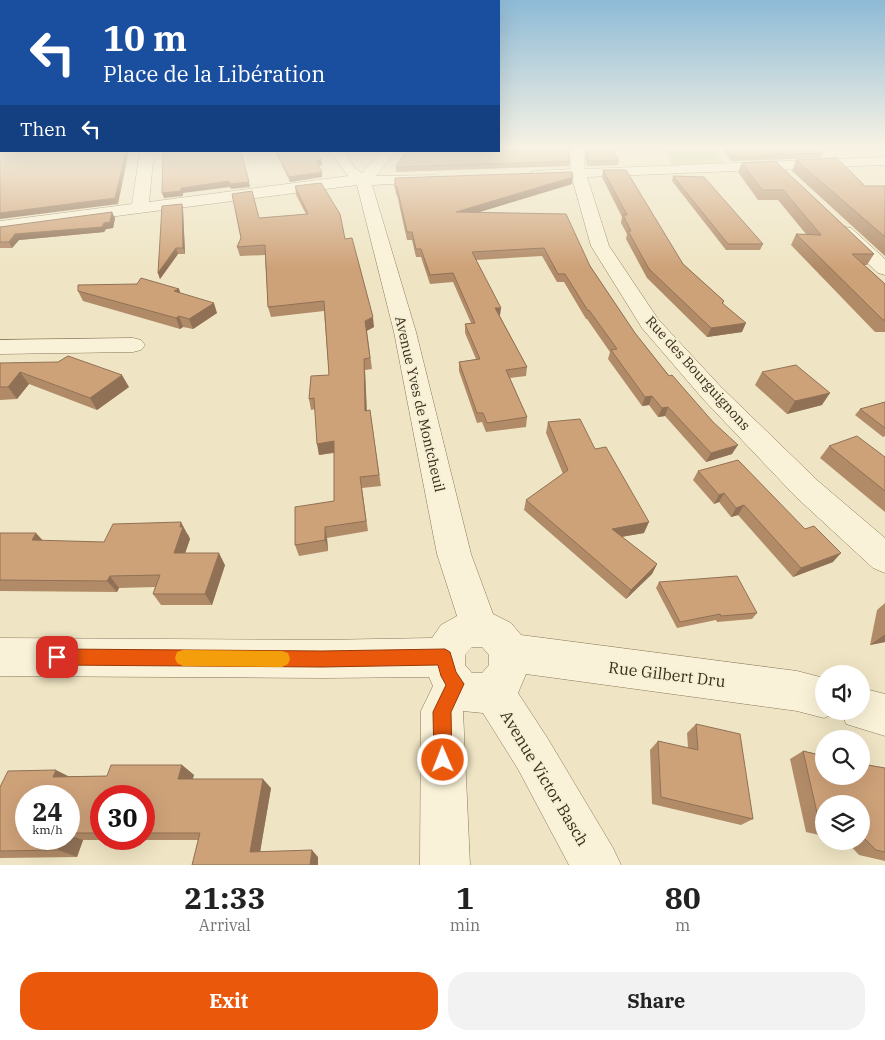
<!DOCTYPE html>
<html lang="en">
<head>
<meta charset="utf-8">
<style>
  body { margin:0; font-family:"IBM Plex Serif",serif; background:#f2f2f2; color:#222; height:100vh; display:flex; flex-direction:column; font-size:19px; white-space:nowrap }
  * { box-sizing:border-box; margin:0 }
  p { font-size:16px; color:#767676 }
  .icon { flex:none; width:28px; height:28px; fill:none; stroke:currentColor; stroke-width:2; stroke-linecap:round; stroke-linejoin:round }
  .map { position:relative; height:865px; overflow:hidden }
  .side { display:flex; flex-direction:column; background:#fff; flex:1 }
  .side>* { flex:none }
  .banner { position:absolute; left:0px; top:0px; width:500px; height:152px; box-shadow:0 5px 20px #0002; background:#1a4fa0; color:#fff; overflow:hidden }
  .tools { position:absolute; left:815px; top:665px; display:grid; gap:10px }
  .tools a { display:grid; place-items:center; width:55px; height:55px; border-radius:50%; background:#fff; box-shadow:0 5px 20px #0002; font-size:25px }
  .speed { position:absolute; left:15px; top:785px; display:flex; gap:10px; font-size:25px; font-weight:700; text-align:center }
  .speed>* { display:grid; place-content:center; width:65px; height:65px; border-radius:50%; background:#fff; box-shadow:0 5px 20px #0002; line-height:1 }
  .speed small { font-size:12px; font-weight:400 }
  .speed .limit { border:8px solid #d22; background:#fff; color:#111 }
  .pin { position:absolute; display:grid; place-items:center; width:42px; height:42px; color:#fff; margin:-21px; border-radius:10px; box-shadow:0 2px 8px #0006 }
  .me { position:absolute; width:55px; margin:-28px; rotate:359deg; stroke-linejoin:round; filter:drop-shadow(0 0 4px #0008) }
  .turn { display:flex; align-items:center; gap:18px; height:105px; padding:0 20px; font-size:22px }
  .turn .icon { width:65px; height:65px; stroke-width:2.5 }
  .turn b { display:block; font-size:35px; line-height:42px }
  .then { display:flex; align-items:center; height:48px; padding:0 20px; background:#0003; gap:10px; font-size:19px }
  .eta { display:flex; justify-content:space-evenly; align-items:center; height:85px; text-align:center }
  .eta b { font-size:30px; font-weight:800; line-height:35px }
  .action { display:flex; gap:10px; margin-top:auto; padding:10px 20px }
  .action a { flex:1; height:58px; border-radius:20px; background:#ea580c; color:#fff; font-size:20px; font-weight:800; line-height:58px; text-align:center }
  .action a+a { background:#f2f2f2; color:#222 }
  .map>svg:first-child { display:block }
  .green { fill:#c4ce98 }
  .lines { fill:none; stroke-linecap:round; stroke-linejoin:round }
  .minor-casing { stroke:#8a775a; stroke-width:1 }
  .minor { fill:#faf2d8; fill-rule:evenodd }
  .wall { fill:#b18b68; fill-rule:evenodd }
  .shaded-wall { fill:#907155 }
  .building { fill:#cea279; stroke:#907155 }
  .route { fill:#ea580c; stroke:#983908 }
  .slow { fill:#f59e0b }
  .labels { text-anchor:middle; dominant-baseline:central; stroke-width:4; stroke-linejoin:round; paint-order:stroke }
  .street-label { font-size:14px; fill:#3a2e1e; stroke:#f6efd4 }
  .near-street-label { font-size:16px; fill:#3a2e1e; stroke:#f6efd4 }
</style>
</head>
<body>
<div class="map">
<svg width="885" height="865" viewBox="0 0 885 865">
  <rect width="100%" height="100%" fill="#efe5c4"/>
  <path class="green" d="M664 147H713L725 164 673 167Z"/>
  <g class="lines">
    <g class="minor-casing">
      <path id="minor" d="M569 147H583L585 169 885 157V165L587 177 609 246 658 319 721 387 818 481 885 538V573L873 568 796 497 703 399 642 328 591 246 572 178H531L529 175 531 172 536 171 571 169Z
        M140 151H154L149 202 348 176 330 151H344L355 168 362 173 382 151H396L376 176 438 175 440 178 438 181 433 182 372 185 416 332 471 554 493 614 511 623 521 635 797 671 824 678V711L838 712 824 718 797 711 526 674 518 693 548 739 613 848 621 865H569L518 769 483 713 463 711 470 865H420L421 711 433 686 429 677 322 678 0 676V638L322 640 432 638 441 625 457 616 437 554 394 332 357 185 0 231V221L132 204ZM472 647H482L489 655V665L482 673H472L465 665V655Z
        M845 227 851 228 885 259V275L878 273 839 236 836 232 839 228Z
        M133 338 141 340 145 345 141 350 133 352 0 354V340Z
        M861 688 885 694V736L846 724 841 711H861Z"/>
    </g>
    <use href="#minor" class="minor"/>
  </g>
  <path class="wall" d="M584 147H611L619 160 618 165 587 166Z
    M721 147H817L823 153 820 158 731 161Z
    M275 151H317L322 165H318L322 177 290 182Z
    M796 160 865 186H885V256L792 171Z
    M570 161 569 166 396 172V167Z
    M775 161 874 254 867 265H864L885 284V332H875L791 245 796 234H806L778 200H758L738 172 742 163Z
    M603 170 683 264 724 301 723 304 742 332 707 337 647 278 626 239 627 234 621 223 622 217 602 177Z
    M673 176 763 244 760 250H726L672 181Z
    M572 184 480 212 590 266 635 333 732 454 706 462 665 416 658 417 649 405 642 406 608 359 610 352 587 319H586L564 282H557L542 256 476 260 500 316 527 367 526 376 510 378 527 417 526 427 486 432 482 422 477 423 459 371V362L476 359 465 333V324L471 323 453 282 430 284 421 257H416L412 240H407L397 195H396L395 187Z
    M295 186 345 239 374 327 367 331 372 369 365 370 367 411 370 410 381 486 362 488 368 531 327 538 328 551 299 556 295 545 334 501V453L319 455 315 409 311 410 309 399 329 375 324 311 271 317 268 307 265 255 240 256 237 247 241 238 259 218 306 214 296 195Z
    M182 204 183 209 185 254H178L160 279 158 273Z
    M115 218 113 228 106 229 104 232 19 240 12 248H0V227Z
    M179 289 180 293 217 313 193 329 183 327 180 329 83 301 78 291Z
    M0 363 129 387 97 410 29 384 17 399 0 400Z
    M762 372 822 405 787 414 755 385Z
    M885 402V436L883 437 855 415 860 409Z
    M548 422 595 449 644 533 622 537 657 564 652 574 626 599 524 510 526 500 563 474 546 433Z
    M829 446 885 457V512L820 458Z
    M698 471 833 562 793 577 738 515 731 517 719 502 714 504 693 480Z
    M0 533 43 541 104 542 188 534 190 539 185 553 225 565 212 605H161L153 594 155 587 119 588 117 592 0 591Z
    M659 582 757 613 752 619 717 622 716 620 677 628 656 588Z
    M885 603V642L870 645 877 610Z
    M696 724 753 819 741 825 652 804 650 750 658 741 688 748 687 733Z
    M803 751 885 768V861L859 855 846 841H861V804H824V836L806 832 790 759Z
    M182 765 194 775 192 779 271 788 260 852 318 857V865H192L198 840H83L77 857 0 858V787L68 776H107ZM69 796V839H26ZM101 796H144V839H101Z"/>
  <path class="shaded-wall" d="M126 151H129L118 204 0 219V213Z
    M321 160 322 165H317L316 161Z
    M322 172V177L290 182 289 177Z
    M573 177 572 184 456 219V212Z
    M229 181 249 182 250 187 231 189 230 187 183 193V196L164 198 162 193 181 188Z
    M182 204 183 209 185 254 183 248Z
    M112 212 115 218 113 228 106 229 104 232 19 240 12 248 9 242 15 234 104 223Z
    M176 248 178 254 160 279 158 273Z
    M179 289 182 299 174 291Z
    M214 303 217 313 193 329 189 319Z
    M495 308H501L500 316Z
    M179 316 183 327 180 329 176 318Z
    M373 317 374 327 366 331 365 321Z
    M746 323 742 332 707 337 711 328Z
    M364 359 365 370 367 422 365 411Z
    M20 372 29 384 17 399 8 387Z
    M122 375 129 387 97 410 90 398Z
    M830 393 822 405 787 414 795 401Z
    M652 396 649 405 642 406 645 397Z
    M668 407 665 416 658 417 662 408Z
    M334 441 336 452 319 455 317 444Z
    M738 445 732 454 706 462 711 453Z
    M724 493 719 502 714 504 719 495Z
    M744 505 738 515 731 517 736 508Z
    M181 522 190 539 181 565 174 553Z
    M649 522 644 533 608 539 612 529Z
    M325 527 327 538 328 551 325 540Z
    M36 533 47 545 32 540Z
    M219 553 225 565 212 605 205 594Z
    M841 553 833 562 793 577 801 568Z
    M657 564 652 574 626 599 631 590Z
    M110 576 119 588 117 592 107 581Z
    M884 635H885V642L870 645Z
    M182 765 194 775 190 789 178 779Z
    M56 770 74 779 53 777Z
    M263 779 271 788 259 858 250 852Z
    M69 835 83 840 77 857 58 850 62 839H69Z
    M312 850 318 857V865H310Z"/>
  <path class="building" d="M0 147H1V151H126L115 198 0 213Z
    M499 147H568L570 161 396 167 406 151H499Z
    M586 147H611L619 160 588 161Z
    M726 147H817L823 153 732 156Z
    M163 151H241L249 182 230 184 229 181 181 188V191L162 193Z
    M276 151H317L321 160 316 161 322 172 289 177Z
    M837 158 865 186H885V237L796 160Z
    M775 161 874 254H852L885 284V320H883L796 234 821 235 783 190H762L742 163Z
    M603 170H626L683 264 724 301 722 303 746 323 711 328 649 269 628 231H631L623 215H627Z
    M572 172 573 177 456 212 566 214 590 266 635 333 669 376 672 375 713 422 738 445 711 453 668 407 662 408 652 396 645 397 611 350 617 349 589 310 588 311 565 274H558L544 248 472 252 501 308H495L527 367 506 370 527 417 487 423 483 413H477L459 362 480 359 465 324 475 323 453 273 430 275 421 249H416L412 232H407L397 187H395V178Z
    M673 176 704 177 763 244H728Z
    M321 183 340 214 345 239 352 238 373 317 365 321 370 358 364 359 365 411 370 410 379 475 360 477 366 521 325 527V540L295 545V507L334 501V441L317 444 314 398 309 399 311 376 329 375 324 301 268 307 265 245 237 247 241 238 232 194 252 191 259 218 308 214 295 186Z
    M182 204 183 248H176L158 273 162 206Z
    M112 212 110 222 104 223 102 227 15 234 9 242H0V227Z
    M141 278 179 289 174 291 214 303 189 319 179 316 176 318 78 291V285L137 284Z
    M68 356 122 375 90 398 20 372 8 387H0V363L58 362Z
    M796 365 830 393 795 401 762 372Z
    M885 402V428L860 409Z
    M580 419 595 449 606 447 649 522 612 529 657 564 631 590 526 500 568 470 548 422Z
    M857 436 885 457V491L829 446Z
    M738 460 805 529 814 526 841 553 801 568 744 505 736 508 724 493 719 495 698 471Z
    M181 522 180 527H183L174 553H219L205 594H153L160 575 110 576 107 581 0 580V533H36L32 540 104 542 113 524Z
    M737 576 757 613 721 616 720 614 680 622 659 582Z
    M696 724 740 734 753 819 661 797 658 741 698 750Z
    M803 751 824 756V776H861V764L885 768V852L876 850 861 835V804H824V827L820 826Z
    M111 765H182L178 779H263L250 852 312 850 310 865H192L200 833H144V796H101V833H69V796H26V839H62L58 850 0 851V787L8 771 56 770 53 777 107 776Z"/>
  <linearGradient id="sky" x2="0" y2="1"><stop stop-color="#8dbad6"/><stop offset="0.55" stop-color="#f8f3e4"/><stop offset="1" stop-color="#f8f3e4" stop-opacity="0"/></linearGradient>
  <rect width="885" height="268" fill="url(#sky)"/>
  <path class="route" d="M57 649 322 651 445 649 450 652 456 672 464 684 451 712 452 760 449 766 443 769 436 766 434 760 433 712 446 685 441 676 438 665 322 667 57 665 51 663 49 657 51 651Z"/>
  <path class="slow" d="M183 650 282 651 288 653 290 659 288 664 282 667 183 666 177 663 175 658 177 652Z"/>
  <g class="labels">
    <g class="street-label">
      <text transform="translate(698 373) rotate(48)">Rue des Bourguignons</text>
      <text transform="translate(420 404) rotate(77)">Avenue Yves de Montcheuil</text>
    </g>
    <g class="near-street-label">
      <text transform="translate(667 674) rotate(7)">Rue Gilbert Dru</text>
      <text transform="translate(545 778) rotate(59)">Avenue Victor Basch</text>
    </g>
  </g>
</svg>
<div class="tools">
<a><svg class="icon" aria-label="sound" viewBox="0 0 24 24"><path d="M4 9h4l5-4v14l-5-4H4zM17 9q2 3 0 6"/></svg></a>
<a><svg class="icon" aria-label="search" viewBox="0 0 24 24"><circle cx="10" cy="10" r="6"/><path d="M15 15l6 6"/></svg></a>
<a><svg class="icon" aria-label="layers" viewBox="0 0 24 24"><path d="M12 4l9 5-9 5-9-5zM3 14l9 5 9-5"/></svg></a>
</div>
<div class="speed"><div>24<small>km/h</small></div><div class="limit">30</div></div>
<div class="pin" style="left:57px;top:657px;background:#d93025"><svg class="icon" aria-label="arrive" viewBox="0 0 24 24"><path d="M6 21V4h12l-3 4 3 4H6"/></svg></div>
<svg class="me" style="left:443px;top:760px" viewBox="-20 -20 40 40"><circle r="17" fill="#ea580c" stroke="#fff" stroke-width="3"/><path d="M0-11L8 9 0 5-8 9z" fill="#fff"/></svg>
<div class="banner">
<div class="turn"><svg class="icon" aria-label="left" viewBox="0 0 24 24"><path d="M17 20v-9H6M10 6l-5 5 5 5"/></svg><div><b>10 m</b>Place de la Libération</div></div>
<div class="then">Then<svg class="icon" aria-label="left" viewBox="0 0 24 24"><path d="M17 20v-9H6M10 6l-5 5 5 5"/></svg></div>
</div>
</div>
<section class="side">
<div class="eta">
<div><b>21:33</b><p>Arrival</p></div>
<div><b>1</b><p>min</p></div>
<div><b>80</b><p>m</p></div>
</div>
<div class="action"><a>Exit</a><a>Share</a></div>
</section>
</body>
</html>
